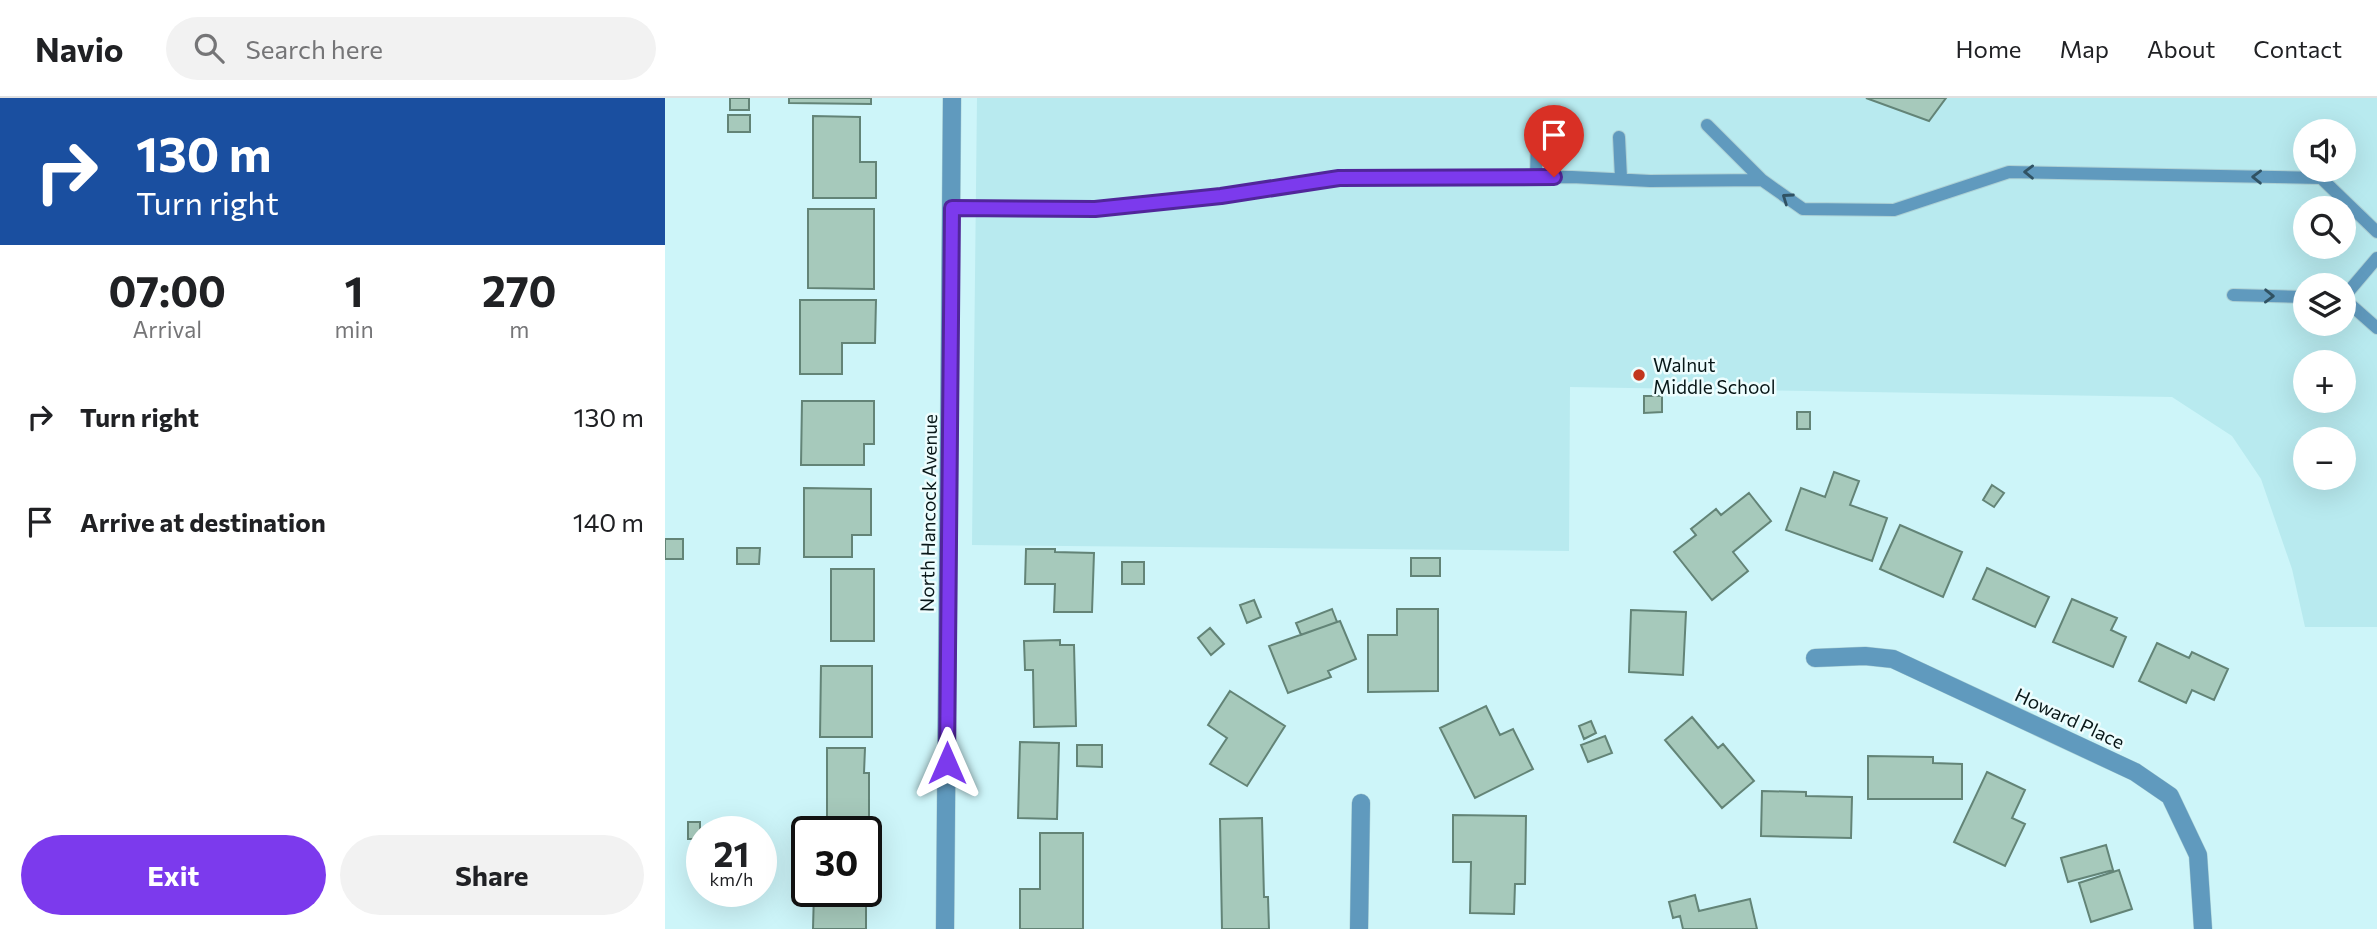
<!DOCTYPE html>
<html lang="en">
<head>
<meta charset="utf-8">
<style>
  body { margin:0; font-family:Commissioner,sans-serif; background:#f2f2f2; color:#202124; height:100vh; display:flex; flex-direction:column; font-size:26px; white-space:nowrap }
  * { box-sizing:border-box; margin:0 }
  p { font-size:23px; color:#757577 }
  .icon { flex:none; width:38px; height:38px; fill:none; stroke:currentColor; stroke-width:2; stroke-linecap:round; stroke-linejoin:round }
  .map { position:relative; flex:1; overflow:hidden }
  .panel { display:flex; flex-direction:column; background:#fff; width:665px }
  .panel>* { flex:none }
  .hud { background:#1a4fa0; color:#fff; overflow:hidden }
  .fabs { position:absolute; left:1628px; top:21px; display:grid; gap:14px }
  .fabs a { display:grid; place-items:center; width:63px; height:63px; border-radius:50%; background:#fff; box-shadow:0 7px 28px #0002; font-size:35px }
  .speed { position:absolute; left:21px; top:718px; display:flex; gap:14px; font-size:35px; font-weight:700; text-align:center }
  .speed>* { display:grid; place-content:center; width:91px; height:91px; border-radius:50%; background:#fff; box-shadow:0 7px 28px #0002; line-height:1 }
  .speed small { font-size:18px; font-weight:400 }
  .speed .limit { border:4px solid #111; border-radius:10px; background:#fff; color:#111 }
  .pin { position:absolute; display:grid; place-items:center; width:60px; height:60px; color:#fff; margin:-72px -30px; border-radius:50% 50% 50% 0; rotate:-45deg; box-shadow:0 0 7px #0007 }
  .pin .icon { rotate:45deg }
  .me { position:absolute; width:77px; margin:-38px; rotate:0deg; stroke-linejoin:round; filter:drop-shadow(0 0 5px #0008) }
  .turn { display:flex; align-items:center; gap:24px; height:147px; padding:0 21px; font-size:32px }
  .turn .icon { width:91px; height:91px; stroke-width:2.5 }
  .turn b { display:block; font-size:49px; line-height:60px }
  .eta { display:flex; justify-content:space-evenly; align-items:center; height:119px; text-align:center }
  .eta b { font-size:42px; font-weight:700; line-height:49px }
  .primary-button { display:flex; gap:14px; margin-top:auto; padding:14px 21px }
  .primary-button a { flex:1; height:80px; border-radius:42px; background:#7c3aed; color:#fff; font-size:28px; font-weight:700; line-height:80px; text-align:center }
  .primary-button a+a { background:#f2f2f2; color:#202124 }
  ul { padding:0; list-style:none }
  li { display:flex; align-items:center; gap:21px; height:105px; padding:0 21px }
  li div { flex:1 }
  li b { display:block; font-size:26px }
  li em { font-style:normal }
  header { display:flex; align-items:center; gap:42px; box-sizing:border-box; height:98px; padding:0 35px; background:#fff; border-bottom:2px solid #e0e0e0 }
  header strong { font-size:33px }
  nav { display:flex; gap:38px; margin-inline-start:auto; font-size:24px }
  .search { width:490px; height:63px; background:#f2f2f2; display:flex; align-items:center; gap:18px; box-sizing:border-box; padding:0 24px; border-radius:38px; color:#757577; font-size:26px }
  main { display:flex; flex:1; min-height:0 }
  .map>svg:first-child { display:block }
  .built { fill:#b8eaef; fill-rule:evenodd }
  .building { fill:#a6c9bb; stroke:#638477; stroke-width:2 }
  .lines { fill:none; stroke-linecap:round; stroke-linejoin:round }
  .lane-casing { stroke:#add1d5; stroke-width:14 }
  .street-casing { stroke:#add1d5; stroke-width:19 }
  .lane { stroke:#609abe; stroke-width:12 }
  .street { stroke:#609abe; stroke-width:18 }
  .oneway { stroke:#305263 }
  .route-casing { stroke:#51269a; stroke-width:18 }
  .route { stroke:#7c3aed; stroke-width:12 }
  .poi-dot { fill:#c2361e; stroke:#edfdfe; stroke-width:2.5 }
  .labels { text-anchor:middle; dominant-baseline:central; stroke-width:5; stroke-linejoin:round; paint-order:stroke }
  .poi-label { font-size:19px; fill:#081718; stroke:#edfdfe; text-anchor:start }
  .street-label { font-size:19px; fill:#081718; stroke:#edfdfe }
</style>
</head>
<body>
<header>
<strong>Navio</strong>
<div class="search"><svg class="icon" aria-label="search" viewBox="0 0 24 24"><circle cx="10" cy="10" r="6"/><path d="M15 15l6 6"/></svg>Search here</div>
<nav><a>Home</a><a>Map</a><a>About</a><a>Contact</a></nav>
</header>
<main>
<section class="panel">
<div class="hud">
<div class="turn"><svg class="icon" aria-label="right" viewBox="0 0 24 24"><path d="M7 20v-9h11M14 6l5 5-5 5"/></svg><div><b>130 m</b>Turn right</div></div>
</div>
<div class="eta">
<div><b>07:00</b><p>Arrival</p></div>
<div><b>1</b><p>min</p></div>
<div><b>270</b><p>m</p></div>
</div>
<ul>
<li><svg class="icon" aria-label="right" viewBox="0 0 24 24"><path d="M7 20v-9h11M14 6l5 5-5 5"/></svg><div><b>Turn right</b></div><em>130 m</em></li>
<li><svg class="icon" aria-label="arrive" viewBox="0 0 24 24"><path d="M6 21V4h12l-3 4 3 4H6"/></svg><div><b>Arrive at destination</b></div><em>140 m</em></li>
</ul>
<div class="primary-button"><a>Exit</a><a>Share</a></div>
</section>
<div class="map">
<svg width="1712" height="831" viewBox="0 0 1712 831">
  <rect width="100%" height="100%" fill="#cdf5f9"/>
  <path class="built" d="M312 0H1712V529H1640L1627 471 1596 381 1567 338 1507 299 905 289 904 453 307 447ZM1640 33H1678V72H1640ZM1640 110H1678V149H1640ZM1640 187H1678V226H1640ZM1640 264H1678V303H1640ZM1640 341H1678V380H1640Z"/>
  <path class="building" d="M65 0H84V12H65Z
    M124 0H206V6L124 5Z
    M1201 0H1281L1264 23Z
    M63 17H85V34H63Z
    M148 18 195 19V64H211V100H148Z
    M143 111H209V191L143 190Z
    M135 202H211L210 245H177V276H135Z
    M979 298H997V314L979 315Z
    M137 303H209V346H199V367H136Z
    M1132 314H1145V331H1132Z
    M1169 374 1194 383 1185 407 1222 420 1207 463 1121 432 1136 390 1160 399Z
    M1327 387 1339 395 1329 409 1318 402Z
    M139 390 206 391V437H187V459H139Z
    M1084 395 1106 423 1068 454 1083 473 1047 502 1009 454 1031 437 1026 431 1051 411 1056 417Z
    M1235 427 1297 454 1278 499 1215 471Z
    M0 441H18V461H0Z
    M72 450H95L94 466H72Z
    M361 451H390V454L429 455 427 514H389L390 486H360Z
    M746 460H775V478H746Z
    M457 464H479V486H457Z
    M1322 470 1384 499 1370 529 1308 501Z
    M166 471H209V543H166Z
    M1407 501 1452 520 1446 532 1461 539 1448 569 1388 544Z
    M589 502 596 519 582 525 575 507Z
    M667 511 672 524 636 537 631 525Z
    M732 511H773V593L703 594V537H732Z
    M966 512 1021 514 1018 577 964 574Z
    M675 523 691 561 663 573 666 579 623 595 604 548Z
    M545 530 559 546 546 557 533 540Z
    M395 542V547H409L411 628 369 629 368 572H360L359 543Z
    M1492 545 1524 560 1527 554 1563 571 1549 602 1527 592 1521 605 1474 583Z
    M156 568H207V639H155Z
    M565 593 620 628 582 688 545 666 562 640 543 627Z
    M821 608 835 637 848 631 868 671 810 700 775 630Z
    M1027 619 1053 650 1058 646 1089 683 1057 710 1000 642Z
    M926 623 931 635 919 641 914 628Z
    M940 638 947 655 923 664 916 647Z
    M355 644 394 645 392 721 353 720Z
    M412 647H437V669L412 668Z
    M162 650H200L199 675H204V738H201V733H162Z
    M1203 658 1268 659V665L1297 666V701H1203Z
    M1322 674 1360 692 1347 720 1360 726 1340 768 1289 744Z
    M1097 693 1141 694V698L1187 699 1186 740 1096 738Z
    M788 717 861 718 860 786H850L849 816 805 815 806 764H788Z
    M597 720 599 799H603L604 831H557L555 721Z
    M23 724H35V741H23Z
    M375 735H418V831H355V791H375Z
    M1441 747 1448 772 1403 784 1396 760Z
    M1454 772 1467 811 1426 824 1414 785Z
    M149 793H201V831H148Z
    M1030 797 1034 813 1085 801 1092 831H1018L1015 818 1008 820 1004 804Z"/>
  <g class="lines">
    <g class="lane-casing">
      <path id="lane" d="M1042 27 1097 82
        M954 39 956 80
        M871 79 872 37
        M287 110 430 111 556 98 674 80 907 79 985 83 1097 82 1138 111 1229 112 1344 74 1656 80 1712 134
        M1568 197 1640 199
        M1678 200 1712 160
        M1678 200 1712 230"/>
    </g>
    <g class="street-casing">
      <path id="street" d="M1150 560 1200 558 1228 561 1470 674 1505 698 1533 757 1538 831
        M280 831 287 0
        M694 831 696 705"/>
    </g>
    <use href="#lane" class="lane"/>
    <use href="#street" class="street"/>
  </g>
  <defs><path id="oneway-chevron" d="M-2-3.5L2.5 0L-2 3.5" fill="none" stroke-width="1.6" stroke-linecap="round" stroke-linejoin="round" transform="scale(1.75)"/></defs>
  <g class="oneway">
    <use href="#oneway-chevron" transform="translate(1364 74) rotate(-179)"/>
    <use href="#oneway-chevron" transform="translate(1592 79) rotate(-179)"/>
    <use href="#oneway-chevron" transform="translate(1122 100) rotate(-145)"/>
    <use href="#oneway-chevron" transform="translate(1604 198) rotate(1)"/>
  </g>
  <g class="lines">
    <g class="route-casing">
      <path id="route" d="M282 665 287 110 430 111 556 98 674 80 889 79"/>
    </g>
    <use href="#route" class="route"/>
  </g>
  <circle class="poi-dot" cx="974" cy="277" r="7"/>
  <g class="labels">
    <g class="poi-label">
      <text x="988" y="266">Walnut<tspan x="988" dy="22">Middle School</tspan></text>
    </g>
    <g class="street-label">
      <text transform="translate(263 415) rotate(-89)">North Hancock Avenue</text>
      <text transform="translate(1405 620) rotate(25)">Howard Place</text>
    </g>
  </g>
</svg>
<div class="fabs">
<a><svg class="icon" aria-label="sound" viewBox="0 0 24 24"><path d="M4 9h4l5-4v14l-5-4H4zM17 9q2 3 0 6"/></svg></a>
<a><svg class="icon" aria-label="search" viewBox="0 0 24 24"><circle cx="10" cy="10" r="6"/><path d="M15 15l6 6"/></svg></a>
<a><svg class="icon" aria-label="layers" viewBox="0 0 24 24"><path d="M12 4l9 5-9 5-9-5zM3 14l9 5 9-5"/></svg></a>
<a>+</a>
<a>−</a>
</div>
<div class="speed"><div>21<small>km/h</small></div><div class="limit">30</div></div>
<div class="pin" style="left:889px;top:79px;background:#d93025"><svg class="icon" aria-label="arrive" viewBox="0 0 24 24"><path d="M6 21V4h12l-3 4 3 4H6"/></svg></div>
<svg class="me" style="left:282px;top:665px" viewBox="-20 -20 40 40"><path d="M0-17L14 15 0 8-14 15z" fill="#7c3aed" stroke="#fff" stroke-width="4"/></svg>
</div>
</main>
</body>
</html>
